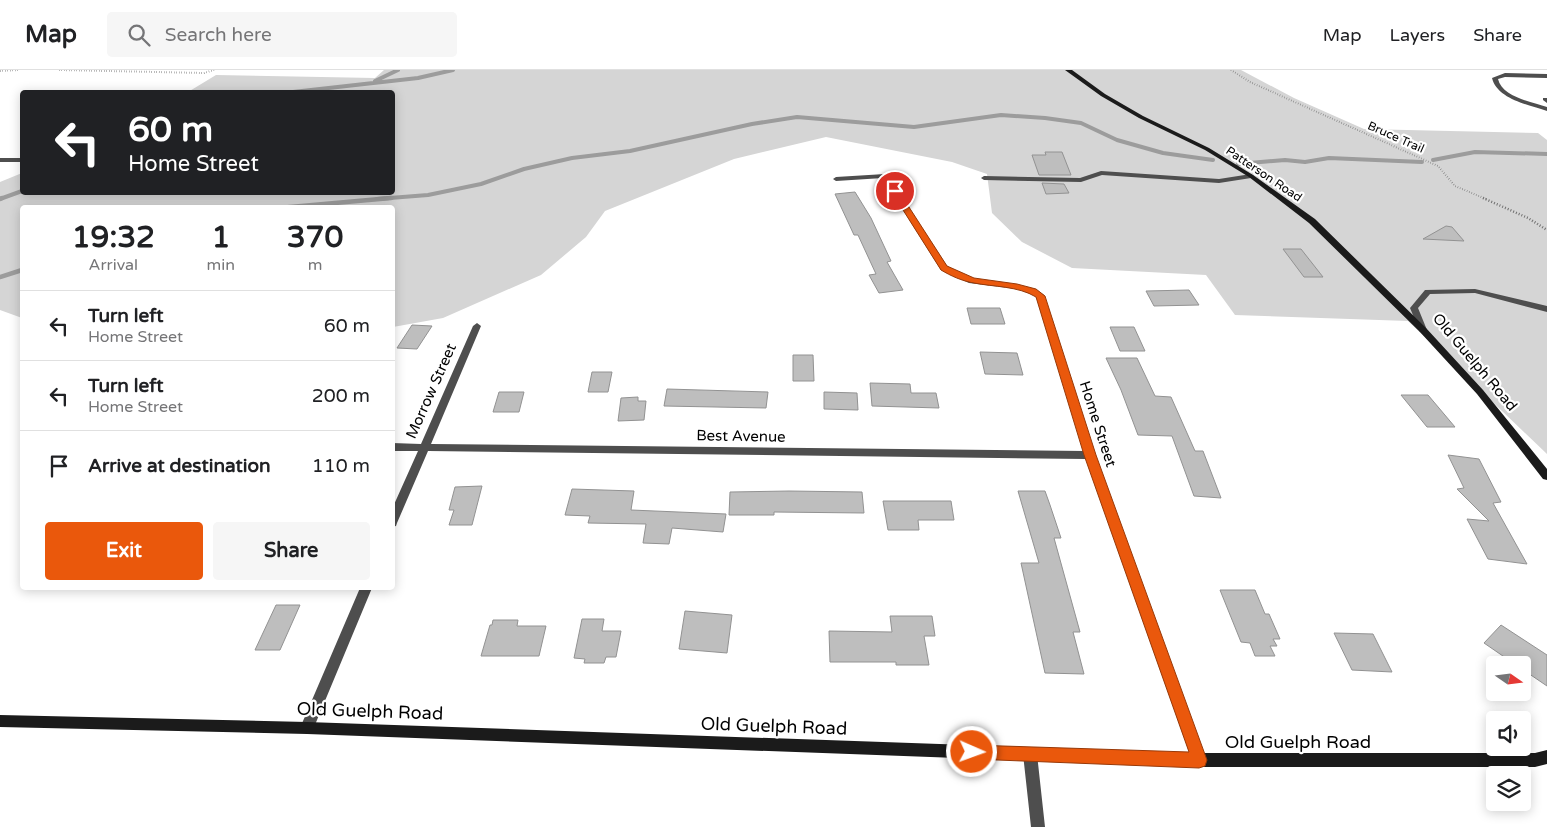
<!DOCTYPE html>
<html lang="en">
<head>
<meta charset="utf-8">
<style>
  body { margin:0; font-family:"Varela Round",sans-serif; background:#f6f6f6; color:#202124; height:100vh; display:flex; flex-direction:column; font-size:19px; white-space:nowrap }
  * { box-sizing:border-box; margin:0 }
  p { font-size:16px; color:#757577 }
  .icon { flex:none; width:28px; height:28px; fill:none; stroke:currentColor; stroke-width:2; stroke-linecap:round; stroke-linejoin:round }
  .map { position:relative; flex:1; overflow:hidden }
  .side { position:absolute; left:20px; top:135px; width:375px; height:385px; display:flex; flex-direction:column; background:#fff; border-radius:5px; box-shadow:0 2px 12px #0003 }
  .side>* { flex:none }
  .hud { position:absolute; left:20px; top:20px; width:375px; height:105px; border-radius:5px; box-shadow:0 2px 12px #0003; background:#202124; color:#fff; overflow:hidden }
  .needle { width:32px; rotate:104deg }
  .controls { position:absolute; left:1486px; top:586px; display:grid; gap:10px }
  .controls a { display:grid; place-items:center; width:45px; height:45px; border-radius:5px; background:#fff; box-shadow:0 2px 12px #0003; font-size:25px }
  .pin { position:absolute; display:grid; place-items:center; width:42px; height:42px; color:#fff; margin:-21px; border:2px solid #fff; border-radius:50%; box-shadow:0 1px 5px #0007 }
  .me { position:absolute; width:55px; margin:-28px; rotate:92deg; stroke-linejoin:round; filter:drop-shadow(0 0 4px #0008) }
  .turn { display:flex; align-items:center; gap:18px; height:105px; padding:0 25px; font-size:22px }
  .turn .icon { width:65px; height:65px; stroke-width:2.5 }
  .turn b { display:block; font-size:35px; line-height:42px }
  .eta { display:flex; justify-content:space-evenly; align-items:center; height:85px; text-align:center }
  .eta b { font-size:30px; font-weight:700; line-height:35px }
  .action { display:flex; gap:10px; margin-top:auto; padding:10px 25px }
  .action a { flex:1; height:58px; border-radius:5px; background:#ea580c; color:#fff; font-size:20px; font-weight:700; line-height:58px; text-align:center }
  .action a+a { background:#f6f6f6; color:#202124 }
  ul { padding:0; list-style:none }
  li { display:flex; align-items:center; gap:15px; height:70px; padding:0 25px; border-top:1px solid #e0e0e0 }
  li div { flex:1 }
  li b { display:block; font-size:19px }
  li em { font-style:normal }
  header { display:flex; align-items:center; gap:30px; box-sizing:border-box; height:70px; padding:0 25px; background:#fff; border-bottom:1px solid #e0e0e0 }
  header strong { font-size:24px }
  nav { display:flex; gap:28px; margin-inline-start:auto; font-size:18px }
  .search { width:350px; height:45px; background:#f6f6f6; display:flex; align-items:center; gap:12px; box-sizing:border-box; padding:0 18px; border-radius:5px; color:#757577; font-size:19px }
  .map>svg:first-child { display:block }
  .green { fill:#d5d5d5 }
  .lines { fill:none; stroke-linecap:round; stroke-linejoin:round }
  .stream-far1 { stroke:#9c9c9c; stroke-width:4 }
  .stream { stroke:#9c9c9c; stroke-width:4.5 }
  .building { fill:#bebebe; stroke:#929292 }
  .path-far1 { stroke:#707070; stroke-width:2; stroke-dasharray:0.5 2; stroke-linecap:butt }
  .path { stroke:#707070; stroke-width:2.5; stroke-dasharray:1 2; stroke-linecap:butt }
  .lane { fill:#4e4e4e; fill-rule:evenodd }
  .street { fill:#4e4e4e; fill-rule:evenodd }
  .secondary { fill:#1b1b1b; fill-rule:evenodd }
  .route { fill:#ea580c; stroke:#983908 }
  .labels { text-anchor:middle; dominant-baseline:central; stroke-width:4.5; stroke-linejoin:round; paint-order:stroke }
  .far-street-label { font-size:12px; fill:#000; stroke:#fff }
  .street-label { font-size:15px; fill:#000; stroke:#fff }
  .near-street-label { font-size:18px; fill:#000; stroke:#fff }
</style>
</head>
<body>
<header>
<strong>Map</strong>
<div class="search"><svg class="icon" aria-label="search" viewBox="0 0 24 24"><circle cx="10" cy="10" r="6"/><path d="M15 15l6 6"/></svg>Search here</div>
<nav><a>Map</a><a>Layers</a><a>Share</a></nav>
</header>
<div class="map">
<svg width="1547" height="757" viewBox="0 0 1547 757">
  <rect width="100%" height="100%" fill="#fff"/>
  <path class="green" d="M384 0H1241L1294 28 1364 59 1538 63 1547 70V384L1408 251 1235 245 1206 205 1072 198 1022 172 992 143 987 104 952 92 826 67 734 89 605 141 586 167 541 205 443 248 393 257 392 138H22V248L0 240V112L22 103V122H392V22H188L216 5 375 8Z"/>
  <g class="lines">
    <path class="stream-far1" d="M375 11 398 0
      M293 22 418 8 453 0
      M1433 90 1475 82 1547 84
      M1238 94 1285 90 1305 92 1329 88 1422 92
      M0 129 22 121
      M377 129 428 125 481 114 524 99 572 88 630 81 752 54 797 47 914 57 1001 45 1045 48 1081 53 1117 70 1163 83 1213 90"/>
    <path class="stream" d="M0 129 2 128
      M279 138 391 128
      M0 207 22 200"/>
  </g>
  <path class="building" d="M1045 82H1062L1071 105H1039L1032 85H1046Z
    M1042 113 1064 114 1069 123 1046 124Z
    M855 122 871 148 891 191 887 192 903 220 879 223 869 205 876 204 858 165H854L835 124Z
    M1446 156 1452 157 1464 171 1423 169Z
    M1283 179H1301L1323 207H1304Z
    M1189 220 1199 235 1154 236 1146 221Z
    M967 238H1000L1005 254H971Z
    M412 255 432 256 417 279 397 278Z
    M1110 257H1134L1145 281H1120Z
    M980 282 1017 283 1023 305 985 304Z
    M793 285H813L814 311H793Z
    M1106 288H1137L1155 326 1171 327 1195 381H1203L1221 428 1194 426 1172 366 1138 365 1121 320Z
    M592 302H612L608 322H588Z
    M870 313 910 314 911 323H936L939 338 872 336Z
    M667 319 768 322 766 338 664 336Z
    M499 322H524L519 342H493Z
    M824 322 857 323 858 340 824 339Z
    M1401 325H1428L1455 357H1427Z
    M638 327V331H646L644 350 618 351 621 328Z
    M1448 385 1479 389 1501 432 1493 433 1527 494 1488 489 1467 449 1489 451 1457 419 1464 418Z
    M482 416 472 455H449L454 440H449L455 417Z
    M572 419 634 421 631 440 726 444 723 462 672 458 669 474 643 473 646 454 588 453 590 446 565 445Z
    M789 421 862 422 864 443 774 442V445H729L730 422Z
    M1018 421H1045L1050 435 1061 468H1054L1080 562H1073L1084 604 1045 603 1021 493H1039Z
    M883 431H951L954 450H918L919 460H888Z
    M1220 520H1255L1265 544H1269L1280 569H1273L1277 576H1270L1275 586H1255L1250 573 1241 572Z
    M276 535H300L280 580H255Z
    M685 541 732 545 727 583 679 579Z
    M890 546H932L935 566H924L929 595H896V592H830L829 561 892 562Z
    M582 549H604L602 561H621L616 587H606L604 593H584L585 589 574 588Z
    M493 550H518L517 556H546L539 586H481L490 555H492Z
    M1501 555 1547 585V616L1522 599V595H1516L1484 573Z
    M1334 563 1373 564 1392 602 1352 600Z"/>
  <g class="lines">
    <path class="path-far1" d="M59 0 204 3 214 0
      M1231 0 1250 12 1438 96 1455 116 1486 129
      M0 1 19 0"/>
    <path class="path" d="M1483 128 1528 148 1547 160"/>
    <path class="lane" d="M1505 3 1547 4V8L1505 7 1498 9C1502 27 1532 32 1547 37V41C1529 35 1497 29 1492 8Z
      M1543 28H1547V33L1543 30Z
      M1101 101 1219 109 1251 104 1254 106 1251 108 1219 113 1102 105 1081 112 984 110 981 108 984 106 1080 108Z
      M1030 677 1035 679 1037 684 1045 757H1031L1023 684 1025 679Z"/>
    <path class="street" d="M0 88H22V92H0Z
      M885 104 888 106 947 196 974 209 1017 215 1035 219 1044 225 1095 385 1206 690 1204 695 1199 697 1194 695 1192 690 1086 389 428 381 397 453 396 456 392 457V439L418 381H392V373L421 374 473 256 477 253 481 256 431 374 1084 381 1036 226 1017 219 969 213 941 200 883 108 836 111 833 109 836 107Z
      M1475 219 1547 236V242L1475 223 1430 224 1418 238 1427 260 1423 263 1420 262 1410 238 1425 220Z
      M360 518H372L312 662 307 664 302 662 300 658Z"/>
    <path class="secondary" d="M1065 0H1072L1105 24 1143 46 1209 78 1253 105 1315 149 1426 258 1483 320 1547 399V410L1543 409 1477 324 1420 262 1309 153 1249 107 1205 80 1139 48 1101 26Z
      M0 645 307 652 1199 683H1535L1547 680V694L1535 697H1199L307 664 0 657Z"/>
  </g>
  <path class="route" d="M892 120H898L947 196 974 208 1017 214 1036 219 1045 226 1096 385 1207 690 1205 696 1199 698 972 689 966 687 964 682 966 677 972 675 1189 682 1084 385 1036 227C1018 216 994 217 974 213 962 211 951 206 941 200L891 121Z"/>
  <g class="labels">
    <g class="far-street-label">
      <text transform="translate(1396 67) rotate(24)">Bruce Trail</text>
      <text transform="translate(1264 104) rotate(34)">Patterson Road</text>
    </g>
    <g class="street-label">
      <text transform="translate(1475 292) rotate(50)">Old Guelph Road</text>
      <text transform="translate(431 321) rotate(-66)">Morrow Street</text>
      <text transform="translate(1098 354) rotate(72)">Home Street</text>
      <text transform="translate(741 366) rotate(1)">Best Avenue</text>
    </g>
    <g class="near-street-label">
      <text transform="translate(370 641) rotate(2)">Old Guelph Road</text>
      <text transform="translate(774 656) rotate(2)">Old Guelph Road</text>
      <text x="1298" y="672">Old Guelph Road</text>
    </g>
  </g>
</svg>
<div class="controls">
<a><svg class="needle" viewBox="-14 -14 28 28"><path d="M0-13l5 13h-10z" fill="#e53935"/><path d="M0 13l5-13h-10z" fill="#757577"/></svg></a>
<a><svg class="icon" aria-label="sound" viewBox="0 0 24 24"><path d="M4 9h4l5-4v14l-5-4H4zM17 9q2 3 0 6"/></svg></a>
<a><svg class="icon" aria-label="layers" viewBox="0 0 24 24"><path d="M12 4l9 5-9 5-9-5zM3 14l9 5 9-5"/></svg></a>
</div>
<div class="pin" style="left:895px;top:121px;background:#d93025"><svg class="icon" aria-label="arrive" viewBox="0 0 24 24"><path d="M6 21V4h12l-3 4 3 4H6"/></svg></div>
<svg class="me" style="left:972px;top:682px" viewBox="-20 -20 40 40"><circle r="17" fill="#ea580c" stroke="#fff" stroke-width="3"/><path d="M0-11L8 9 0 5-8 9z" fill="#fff"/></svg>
<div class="hud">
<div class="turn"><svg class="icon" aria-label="left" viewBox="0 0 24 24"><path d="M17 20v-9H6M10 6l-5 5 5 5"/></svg><div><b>60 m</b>Home Street</div></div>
</div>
<section class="side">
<div class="eta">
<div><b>19:32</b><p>Arrival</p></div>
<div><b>1</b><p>min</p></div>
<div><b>370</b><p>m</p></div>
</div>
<ul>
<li><svg class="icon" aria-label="left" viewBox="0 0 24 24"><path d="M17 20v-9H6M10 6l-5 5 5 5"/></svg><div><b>Turn left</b><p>Home Street</p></div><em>60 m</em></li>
<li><svg class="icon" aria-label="left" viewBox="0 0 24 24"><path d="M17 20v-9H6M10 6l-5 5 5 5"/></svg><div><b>Turn left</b><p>Home Street</p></div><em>200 m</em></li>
<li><svg class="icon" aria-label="arrive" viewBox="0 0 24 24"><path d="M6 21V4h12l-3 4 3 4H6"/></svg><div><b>Arrive at destination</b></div><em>110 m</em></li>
</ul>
<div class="action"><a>Exit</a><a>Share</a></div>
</section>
</div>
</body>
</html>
